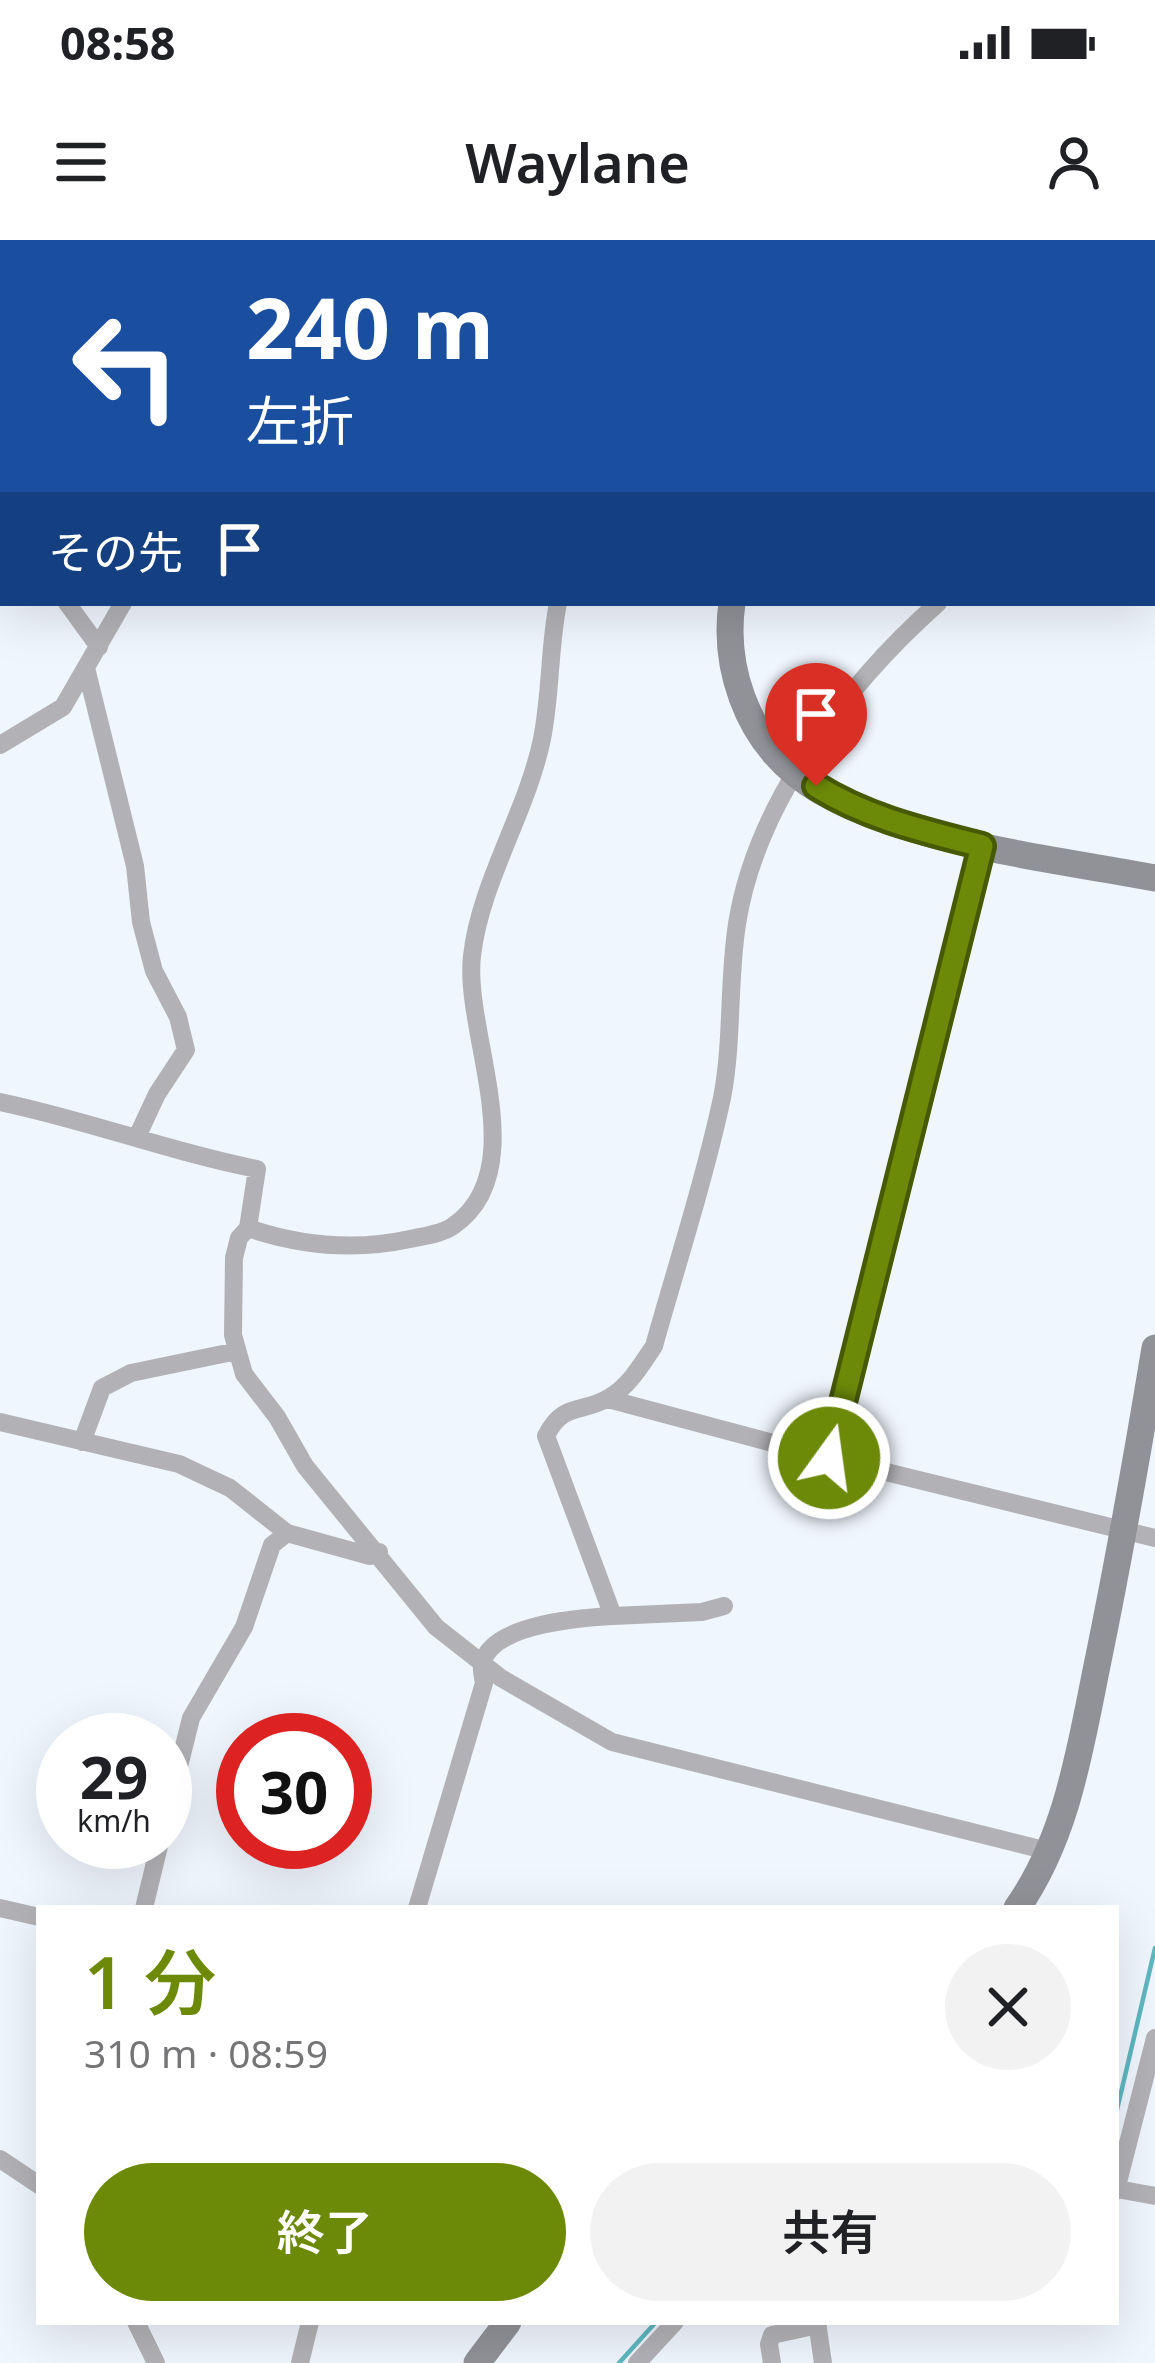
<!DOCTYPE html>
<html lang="ja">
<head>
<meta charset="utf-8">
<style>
  body { margin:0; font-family:"Noto Sans","Noto Sans JP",sans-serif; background:#f2f2f2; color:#202124; height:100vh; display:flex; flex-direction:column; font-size:45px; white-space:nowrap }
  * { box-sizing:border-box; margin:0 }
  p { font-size:39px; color:#757577 }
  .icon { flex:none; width:66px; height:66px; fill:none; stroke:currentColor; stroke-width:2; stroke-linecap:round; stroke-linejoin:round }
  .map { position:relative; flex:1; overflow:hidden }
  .drawer { position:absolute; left:36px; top:1665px; width:1083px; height:420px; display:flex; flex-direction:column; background:#fff; border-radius:0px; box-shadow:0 12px 48px #0002 }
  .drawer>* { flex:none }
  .banner { position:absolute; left:0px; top:0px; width:1155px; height:366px; box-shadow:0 12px 48px #0002; background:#1a4fa0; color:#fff; overflow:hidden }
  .speed { position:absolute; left:36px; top:1473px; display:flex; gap:24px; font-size:60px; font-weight:700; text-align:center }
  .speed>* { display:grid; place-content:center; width:156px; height:156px; border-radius:50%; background:#fff; box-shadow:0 12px 48px #0002; line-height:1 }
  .speed small { font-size:30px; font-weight:400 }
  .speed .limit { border:18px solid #d22; background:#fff; color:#111 }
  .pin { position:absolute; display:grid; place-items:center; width:102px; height:102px; color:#fff; margin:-123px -51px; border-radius:50% 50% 50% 0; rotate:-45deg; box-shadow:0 0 12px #0007 }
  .pin .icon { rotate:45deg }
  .me { position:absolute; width:132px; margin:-66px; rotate:14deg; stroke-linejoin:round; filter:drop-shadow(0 0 9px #0008) }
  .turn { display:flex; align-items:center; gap:42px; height:252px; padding:0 48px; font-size:54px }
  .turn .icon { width:156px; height:156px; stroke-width:2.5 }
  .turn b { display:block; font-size:84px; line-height:102px }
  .then { display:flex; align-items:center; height:114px; padding:0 48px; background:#0003; gap:24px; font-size:45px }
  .round { display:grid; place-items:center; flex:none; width:126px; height:126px; border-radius:63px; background:#f2f2f2 }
  .head { display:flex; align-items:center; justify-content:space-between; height:204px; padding:0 48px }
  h1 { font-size:72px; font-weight:600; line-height:90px; color:#6c8a08 }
  .button { display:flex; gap:24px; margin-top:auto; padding:24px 48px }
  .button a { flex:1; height:138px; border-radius:72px; background:#6c8a08; color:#fff; font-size:48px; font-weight:600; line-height:138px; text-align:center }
  .button a+a { background:#f2f2f2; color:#202124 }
  .status { display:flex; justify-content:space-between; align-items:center; height:84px; padding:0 60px; background:#fff; direction:ltr }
  .status svg { height:33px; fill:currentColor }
  header { display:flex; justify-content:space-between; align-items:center; height:156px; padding:0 48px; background:#fff; font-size:54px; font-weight:600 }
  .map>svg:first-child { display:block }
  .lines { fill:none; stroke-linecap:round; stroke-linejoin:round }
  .stream { stroke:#5eb7bf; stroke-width:4.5 }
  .street { stroke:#b2b2b6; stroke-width:18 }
  .secondary { stroke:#919297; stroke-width:27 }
  .route-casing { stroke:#465a05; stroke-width:30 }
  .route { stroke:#6c8a08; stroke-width:21 }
</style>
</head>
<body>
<div class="status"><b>08:58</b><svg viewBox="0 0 49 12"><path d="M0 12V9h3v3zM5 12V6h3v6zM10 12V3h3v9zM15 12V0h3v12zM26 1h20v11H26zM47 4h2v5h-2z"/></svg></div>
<header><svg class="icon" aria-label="menu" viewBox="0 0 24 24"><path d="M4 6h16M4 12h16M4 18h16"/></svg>Waylane<svg class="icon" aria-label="person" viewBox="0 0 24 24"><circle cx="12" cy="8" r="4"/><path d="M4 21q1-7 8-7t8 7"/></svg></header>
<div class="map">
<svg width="1155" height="2123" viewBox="0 0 1155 2123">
  <rect width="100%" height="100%" fill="#f0f6fe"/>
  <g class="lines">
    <path class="stream" d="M1116 1874 1155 1708
      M619 2123 656 2082"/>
    <path class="street" d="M9 0 11 3
      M165 3 169 0
      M375 3 376 0
      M620 3 623 0
      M0 125 3 123
      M1152 245 1155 246
      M0 269 3 273
      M67 363 99 407
      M87 432 135 626 141 682 154 731 178 777 186 810 157 854 137 897
      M0 505 63 467 123 363
      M0 862C87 880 170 912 257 929L248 988 239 998 234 1018 233 1095 244 1134 277 1177 305 1226 436 1387 501 1438 612 1502 1048 1611
      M248 988C301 1006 355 1011 410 999 423 996 442 994 453 986 535 930 463 792 472 716 480 643 527 572 542 499 551 454 549 408 558 363
      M608 1159 829 1218 1155 1298
      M0 1182 179 1224 230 1248 287 1293 370 1316 379 1312
      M82 1202 102 1148 131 1133 237 1111
      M829 1218 982 606
      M613 1376 702 1372 724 1366
      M165 1583 191 1478 244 1387 272 1305 287 1293
      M0 1668 39 1677
      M144 1668 160 1602
      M417 1668 484 1443C483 1437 481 1430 482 1424 492 1383 581 1378 613 1376L546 1196C563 1161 583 1174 610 1157 629 1146 642 1124 654 1106 677 1024 704 941 722 858 733 801 728 742 737 684 756 562 848 443 938 363
      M0 1919 39 1945
      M1117 1949 1155 1956
      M1116 1950 1155 1798
      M136 2082 156 2123
      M817 2082 823 2123
      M300 2123 310 2082
      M637 2123 675 2082
      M772 2123 769 2104 772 2095 818 2085"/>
    <path class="secondary" d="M769 0 771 3
      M732 363C723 426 746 494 797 535 876 599 1055 619 1155 638
      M1017 1668C1069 1594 1081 1502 1099 1416 1120 1313 1138 1211 1155 1108
      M477 2123 508 2082"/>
  </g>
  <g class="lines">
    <g class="route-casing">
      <path id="route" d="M816 546C867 578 924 591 982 606L829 1218"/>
    </g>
    <use href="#route" class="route"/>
  </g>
</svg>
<div class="speed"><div>29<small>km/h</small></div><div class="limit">30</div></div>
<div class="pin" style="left:816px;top:546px;background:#d93025"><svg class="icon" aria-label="arrive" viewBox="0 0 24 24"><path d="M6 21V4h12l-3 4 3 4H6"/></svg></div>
<svg class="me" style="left:829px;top:1218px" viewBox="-20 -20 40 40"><circle r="17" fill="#6c8a08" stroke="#fff" stroke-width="3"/><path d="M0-11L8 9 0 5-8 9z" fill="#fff"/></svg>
<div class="banner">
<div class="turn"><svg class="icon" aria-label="left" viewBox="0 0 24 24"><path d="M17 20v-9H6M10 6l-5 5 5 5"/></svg><div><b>240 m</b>左折</div></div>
<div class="then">その先<svg class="icon" aria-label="arrive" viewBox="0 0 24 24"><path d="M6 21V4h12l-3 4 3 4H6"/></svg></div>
</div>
<section class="drawer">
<div class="head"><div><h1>1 分</h1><p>310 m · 08:59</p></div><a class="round"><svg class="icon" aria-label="close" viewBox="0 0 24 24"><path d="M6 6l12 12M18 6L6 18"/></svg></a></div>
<div class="button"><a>終了</a><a>共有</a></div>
</section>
</div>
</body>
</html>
